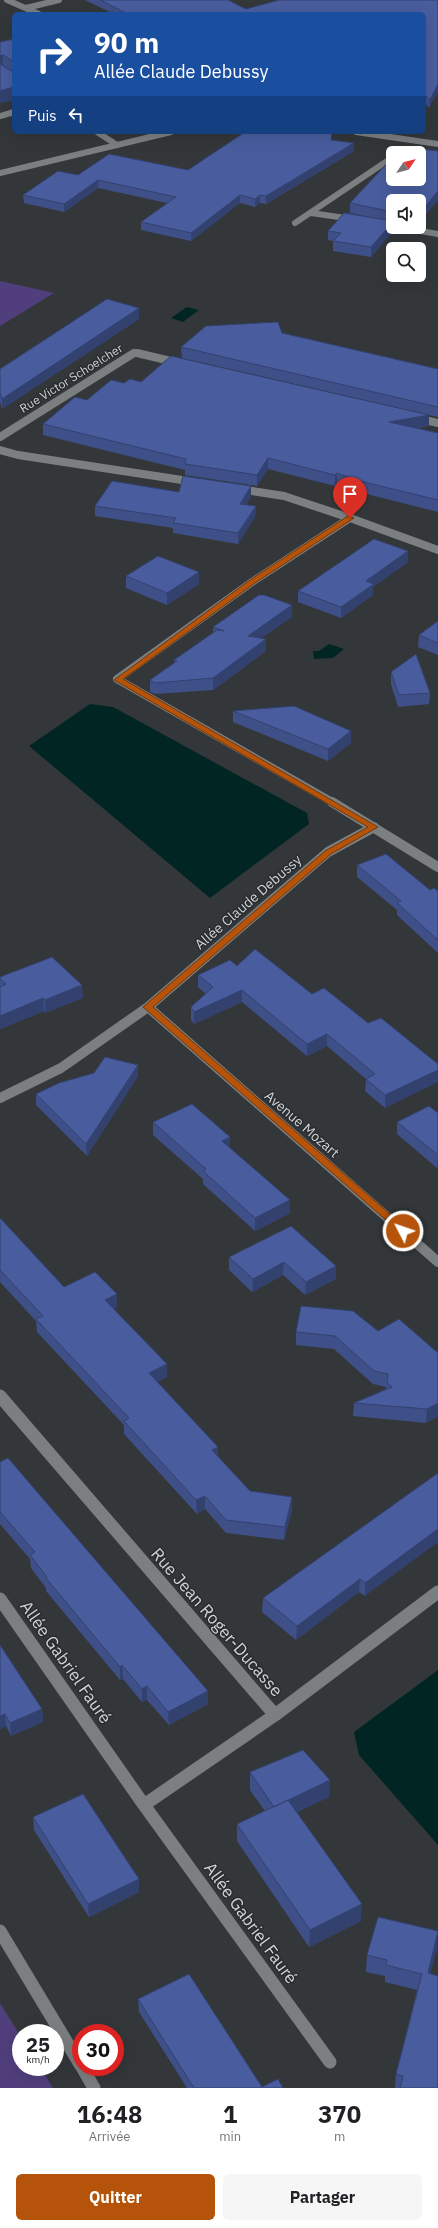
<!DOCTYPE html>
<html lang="fr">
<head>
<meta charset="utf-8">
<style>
  body { margin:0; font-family:"IBM Plex Sans",sans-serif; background:#f6f6f6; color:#202124; height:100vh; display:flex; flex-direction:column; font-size:15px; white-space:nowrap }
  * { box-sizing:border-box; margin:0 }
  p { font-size:13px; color:#757577 }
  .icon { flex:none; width:22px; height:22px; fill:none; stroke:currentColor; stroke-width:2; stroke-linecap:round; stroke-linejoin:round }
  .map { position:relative; height:2088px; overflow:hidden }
  .sheet { display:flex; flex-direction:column; background:#fff; flex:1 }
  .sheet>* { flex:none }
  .hud { position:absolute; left:12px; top:12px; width:414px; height:122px; border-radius:6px; box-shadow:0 4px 16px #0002; background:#1a4fa0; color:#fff; overflow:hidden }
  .needle { width:26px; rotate:55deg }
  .fabs { position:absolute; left:386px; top:146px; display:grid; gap:8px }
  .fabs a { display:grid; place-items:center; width:40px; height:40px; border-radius:6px; background:#fff; box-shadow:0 4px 16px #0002; font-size:20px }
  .speed { position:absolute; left:12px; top:2024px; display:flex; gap:8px; font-size:20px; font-weight:700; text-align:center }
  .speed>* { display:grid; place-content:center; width:52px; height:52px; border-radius:50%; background:#fff; box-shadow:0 4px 16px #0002; line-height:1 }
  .speed small { font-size:10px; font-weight:400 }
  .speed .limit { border:6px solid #d22; background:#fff; color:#111 }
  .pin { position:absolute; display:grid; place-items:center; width:34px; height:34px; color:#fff; margin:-41px -17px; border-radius:50% 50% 50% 0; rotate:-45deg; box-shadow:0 0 4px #0007 }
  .pin .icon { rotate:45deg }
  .me { position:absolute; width:44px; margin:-22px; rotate:311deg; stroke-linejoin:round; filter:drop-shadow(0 0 3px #0008) }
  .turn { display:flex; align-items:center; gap:14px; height:84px; padding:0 16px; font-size:18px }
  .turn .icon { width:52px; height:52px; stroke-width:2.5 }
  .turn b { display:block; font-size:28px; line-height:34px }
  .then { display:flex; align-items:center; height:38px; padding:0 16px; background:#0003; gap:8px; font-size:15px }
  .eta { display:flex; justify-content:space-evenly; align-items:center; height:68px; text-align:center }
  .eta b { font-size:24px; font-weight:700; line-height:28px }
  .button { display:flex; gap:8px; margin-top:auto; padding:8px 16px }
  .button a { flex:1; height:46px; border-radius:6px; background:#b45309; color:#fff; font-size:16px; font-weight:700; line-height:46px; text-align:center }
  .button a+a { background:#f6f6f6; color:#202124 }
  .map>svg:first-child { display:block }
  .green { fill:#513f7d }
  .water { fill:#002523 }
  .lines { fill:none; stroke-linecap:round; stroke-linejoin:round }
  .minor-far3 { stroke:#7c7f80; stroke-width:6 }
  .minor-far2 { stroke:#7c7f80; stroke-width:8 }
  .minor-far1 { stroke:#7c7f80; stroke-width:10 }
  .minor { stroke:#7c7f80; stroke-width:13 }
  .wall { fill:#3f5088 }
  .shaded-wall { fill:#33416f }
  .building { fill:#495d9e; stroke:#33416f }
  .route { fill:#b45309; stroke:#753606 }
  .labels { text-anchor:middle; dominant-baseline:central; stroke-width:3; stroke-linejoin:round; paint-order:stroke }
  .far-street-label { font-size:12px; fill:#d1d4d6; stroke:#292d30 }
  .street-label { font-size:14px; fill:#d1d4d6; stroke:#292d30 }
  .near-street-label { font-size:17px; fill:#d1d4d6; stroke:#292d30 }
</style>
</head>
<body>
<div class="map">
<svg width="438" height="2088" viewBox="0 0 438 2088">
  <rect width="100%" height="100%" fill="#33373a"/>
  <path class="green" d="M0 281 54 293 0 326Z
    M0 2003 21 2037V2067H40L53 2088H0Z"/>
  <path class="water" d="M187 307 199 310 183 322 171 318Z
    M329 644 344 649 333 658 314 659 313 651H319Z
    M90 704 113 707 307 813 309 824 210 898 29 746Z
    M438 1670V1845L359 1755 354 1732Z"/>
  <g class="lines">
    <path class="minor-far3" d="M7 0 39 14
      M26 8 59 0
      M0 116 14 112
      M97 132 117 145
      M356 132 438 144
      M0 173 171 132
      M311 213 352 219
      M295 223 393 157
      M398 227 438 234
      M133 354H141"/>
    <path class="minor-far2" d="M137 353 179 363
      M417 418 438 423
      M0 437 134 353
      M0 450 18 455 195 482
      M239 489 284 496 350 518 252 582 117 679 334 803
      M350 518 438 550"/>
    <path class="minor-far1" d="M332 802 438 867
      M148 1007 438 1262
      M0 1098 61 1068 148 1007 328 852 374 827"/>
    <path class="minor" d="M0 1396 275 1715 438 1592
      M0 1599 144 1805
      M275 1715 144 1805 330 2062
      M0 1931 81 2066
      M82 2067 94 2088"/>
  </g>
  <path class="wall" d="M85 0H228L246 9 438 0V91L429 108 424 102V14H114Z
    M14 39V100L0 103V42Z
    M332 140 354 143V151L266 204 260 203 255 207 240 203 191 241 141 230V222L167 203 98 188 64 212 24 203 23 195 78 175 188 170Z
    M438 151V200L423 218H419V201H393V231L371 257 333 251V241L328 240V231L375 218 350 213V203Z
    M139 308V319L2 409 0 402V369Z
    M282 333 438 369V417L182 358 181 347Z
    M141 382 429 426 417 428 438 433V512L355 491 337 484 335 486 268 469 257 486 185 475V470L43 435V424L87 400 124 383Z
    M251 496 246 505 256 506 255 517 238 544 173 533V528L95 516V506Z
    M408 562 373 587V595L341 618 298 602V591Z
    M199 572V584L167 605 126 588V576Z
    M292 617 261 638 266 651 213 690 155 694 150 692V680L174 663V660L213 633V627Z
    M438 621V655L418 647 419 635Z
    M391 672 430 693 429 704 398 707 391 684Z
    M233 711 351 743 328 761 233 722Z
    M357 865 430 890 438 891V953L397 915V910L357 877Z
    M237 966 312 994 368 1023 438 1064 385 1108 365 1091 366 1079 327 1046 307 1056 242 1002 194 1024 191 1020V1007L206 994 198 987V975Z
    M0 977 83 998 45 1013 44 1011 0 1029Z
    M138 1076 87 1156 36 1105V1094Z
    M438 1113V1167L437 1168 397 1134V1122Z
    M153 1122 230 1137 229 1147 290 1213 255 1231 203 1184V1179L153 1135Z
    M0 1218 64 1287 117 1307 114 1309 167 1377 157 1382 218 1457 250 1491 292 1497V1510L284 1540 226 1533 205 1509 197 1514 124 1434V1425L37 1332 36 1321 0 1282Z
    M229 1257 336 1266V1279L305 1295 283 1275 252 1292 229 1270Z
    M378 1331 438 1353V1416L426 1423 353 1416 354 1403 386 1389V1387L373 1384 334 1349 296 1345V1332Z
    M0 1462 208 1704 169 1725 147 1700 142 1702 123 1679 120 1680 46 1591V1588L31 1568 30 1559 0 1524Z
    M438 1473 365 1596 359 1592 296 1640 262 1612 263 1598Z
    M0 1645 42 1709 43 1722 11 1736 6 1726 0 1729Z
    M250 1772 329 1797 297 1812 361 1921 309 1947 237 1841V1824L265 1811 250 1790Z
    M33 1817 139 1892 89 1917 34 1830Z
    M437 1948 430 1974 438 2088H395L396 2074 417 1990 385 1982V1976L366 1972 367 1955Z
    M138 1999 262 2087 283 2088H187L139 2012Z"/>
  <path class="shaded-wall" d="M3 55V67L0 68V56Z
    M438 84V91L429 108 430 100Z
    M14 87V100L0 103V91Z
    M354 143V151L266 204V196Z
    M98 180V188L64 212V204Z
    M438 191V200L423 218 424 208Z
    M240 195V203L191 241V233Z
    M260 195V203L255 207V199Z
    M393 222V231L371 257V247Z
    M139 308V319L2 409V399Z
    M429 415V426L388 433 389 422Z
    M268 458V469L257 486V475Z
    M337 473V484L335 486V475Z
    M251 486V496L240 514V504Z
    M256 506 255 517 238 544V533Z
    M408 551V562L373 587V595L341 618V607L366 581Z
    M199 572V584L167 605V593Z
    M292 605V617L248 647V636Z
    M266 639V651L213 690V678Z
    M351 731V743L328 761V749Z
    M82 985 83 998 45 1013V1000Z
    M242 990V1002L194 1024V1012Z
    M43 998 44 1011 0 1029V1016Z
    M327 1034V1046L307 1056V1044Z
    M138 1065V1076L87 1156 86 1144Z
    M438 1070V1082L385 1108V1095Z
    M230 1137 229 1150 222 1141Z
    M438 1155V1167L437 1168Z
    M290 1200V1213L255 1231V1218Z
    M284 1262 283 1275 252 1292 253 1279Z
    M336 1266V1279L305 1295 306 1282Z
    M117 1294V1307L106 1313 105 1300Z
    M167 1364V1377L149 1386V1373Z
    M438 1403V1416L426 1423 427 1409Z
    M218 1447V1460L212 1450Z
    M205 1496V1509L197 1514 196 1500Z
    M292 1497V1510L284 1540 285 1527Z
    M438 1529V1542L365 1596V1583Z
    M360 1579 359 1592 296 1640 297 1626Z
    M122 1665 123 1679 120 1680V1667Z
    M147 1686V1700L142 1702V1689Z
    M208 1691V1704L169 1725 168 1712Z
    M42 1709 43 1722 11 1736 10 1723Z
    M5 1714 6 1726 0 1729V1716Z
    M330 1780 329 1797 273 1824 274 1807Z
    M139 1879V1892L89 1917 88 1904Z
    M362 1904 361 1921 309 1947 310 1930Z
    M438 1931 437 1948 426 1990 428 1973Z"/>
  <path class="building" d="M100 0H228L246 9 279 0H438V84L430 100 424 94V14H128Z
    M14 39V62L3 55 0 56V42Z
    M0 64 11 71H14V87L0 91Z
    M245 132H332L331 140 354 143 266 196 260 195 255 199 240 195 191 233 141 222 176 197 98 180 64 204 23 195 58 171 78 175 109 154 188 170Z
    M403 147 438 151V191L424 208H419V201H393V212L350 203 393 157V179H419V153H397Z
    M344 213 393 221V222L371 247 333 241 341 233 328 231Z
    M107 299 139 308 2 399 0 393V369Z
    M278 322 282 333 438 369V407L181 347 206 326Z
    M171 356 429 415 389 422 438 433V500L356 480 337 473 335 475 268 458 257 475 185 464 186 459 43 424 75 397 87 400 111 380 124 383 130 379 141 382Z
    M183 476 251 486 240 504 256 506 238 533 173 523 176 518 95 506 112 481 179 492Z
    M374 539 408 551 366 581 374 584 341 607 298 591Z
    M158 556 199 572 167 593 126 576Z
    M259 595H264L292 605 248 636 266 639 213 678 155 683 150 680 177 661 174 660 217 630 224 631 213 627Z
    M438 621V643L419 635Z
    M416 654 430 693 399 695 391 672Z
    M294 706 351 731 328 749 233 711Z
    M386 854 430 890 434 888 438 891V940L397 903 401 901 357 865Z
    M255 949 312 994 324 988 368 1023 381 1018 438 1064V1070L385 1095 366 1079 375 1074 327 1034 307 1044 242 990 194 1012 191 1007 213 987 198 975 230 960 237 966Z
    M52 957 82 985 45 1000 43 998 0 1016V987L6 984 0 979V977Z
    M105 1057 138 1065 86 1144 36 1094 59 1083 94 1073Z
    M192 1104 230 1137 222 1141 290 1200 255 1218 203 1171 206 1169 153 1122Z
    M429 1106 438 1113V1155L397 1122Z
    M0 1218 64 1287 95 1272 117 1294 105 1300 167 1364 149 1373 218 1447 212 1450 250 1491 292 1497 285 1527 226 1520 205 1496 196 1500 124 1421 129 1418 36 1319 43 1316 0 1270Z
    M291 1226 336 1266 306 1282 284 1262 253 1279 229 1257Z
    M301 1306 353 1311 378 1331 399 1319 438 1353V1403L427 1409 354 1403 392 1387 387 1382 388 1374 374 1371 335 1336 296 1332Z
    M8 1458 208 1691 168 1712 147 1686 142 1689 122 1665 120 1667 46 1578 47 1577 30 1555 35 1552 0 1512V1462Z
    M438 1473V1529L365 1583 360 1579 297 1626 263 1598Z
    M0 1645 42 1709 10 1723 5 1714 0 1716Z
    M303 1750 330 1780 274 1807 250 1772Z
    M83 1794 139 1879 88 1904 33 1817Z
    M288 1800 362 1904 310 1930 237 1824Z
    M378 1917 438 1931 428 1973 438 1976V2088H400L403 2076 396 2074 422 1974 386 1965 387 1960 367 1955Z
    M189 1974 262 2087 278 2079 283 2088H194L138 1999Z"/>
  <path class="route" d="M348 516 354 518 255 583 123 679 378 827 331 854 153 1007 407 1229 408 1231 403 1235 143 1007 325 851 368 827 114 680 250 580Z"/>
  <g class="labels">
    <g class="far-street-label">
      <text transform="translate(71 378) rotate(-32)">Rue Victor Schoelcher</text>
    </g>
    <g class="street-label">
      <text transform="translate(248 902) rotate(-41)">Allée Claude Debussy</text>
      <text transform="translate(302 1124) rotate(41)">Avenue Mozart</text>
    </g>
    <g class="near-street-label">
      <text transform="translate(217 1622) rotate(49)">Rue Jean Roger-Ducasse</text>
      <text transform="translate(66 1662) rotate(55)">Allée Gabriel Fauré</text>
      <text transform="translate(251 1923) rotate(54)">Allée Gabriel Fauré</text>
    </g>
  </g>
</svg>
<div class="fabs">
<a><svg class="needle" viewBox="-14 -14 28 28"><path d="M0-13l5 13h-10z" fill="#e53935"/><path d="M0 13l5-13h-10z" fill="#757577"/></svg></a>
<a><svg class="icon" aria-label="sound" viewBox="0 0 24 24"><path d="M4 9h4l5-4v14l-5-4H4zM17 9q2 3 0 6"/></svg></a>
<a><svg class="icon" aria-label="search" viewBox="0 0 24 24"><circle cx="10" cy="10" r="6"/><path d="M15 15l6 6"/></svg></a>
</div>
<div class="speed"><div>25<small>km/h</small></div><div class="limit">30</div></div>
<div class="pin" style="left:350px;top:518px;background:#d93025"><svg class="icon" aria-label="arrive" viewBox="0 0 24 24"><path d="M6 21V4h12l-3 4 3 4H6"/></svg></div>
<svg class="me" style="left:403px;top:1231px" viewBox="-20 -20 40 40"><circle r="17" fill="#b45309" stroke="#fff" stroke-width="3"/><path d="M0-11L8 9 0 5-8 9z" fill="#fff"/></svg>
<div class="hud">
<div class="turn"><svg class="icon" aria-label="right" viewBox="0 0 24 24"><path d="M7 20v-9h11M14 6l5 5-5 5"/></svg><div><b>90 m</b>Allée Claude Debussy</div></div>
<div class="then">Puis<svg class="icon" aria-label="left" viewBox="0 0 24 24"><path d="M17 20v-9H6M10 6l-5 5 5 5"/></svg></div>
</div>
</div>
<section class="sheet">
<div class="eta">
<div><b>16:48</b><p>Arrivée</p></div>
<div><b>1</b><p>min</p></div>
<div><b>370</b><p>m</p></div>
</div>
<div class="button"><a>Quitter</a><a>Partager</a></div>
</section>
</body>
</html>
